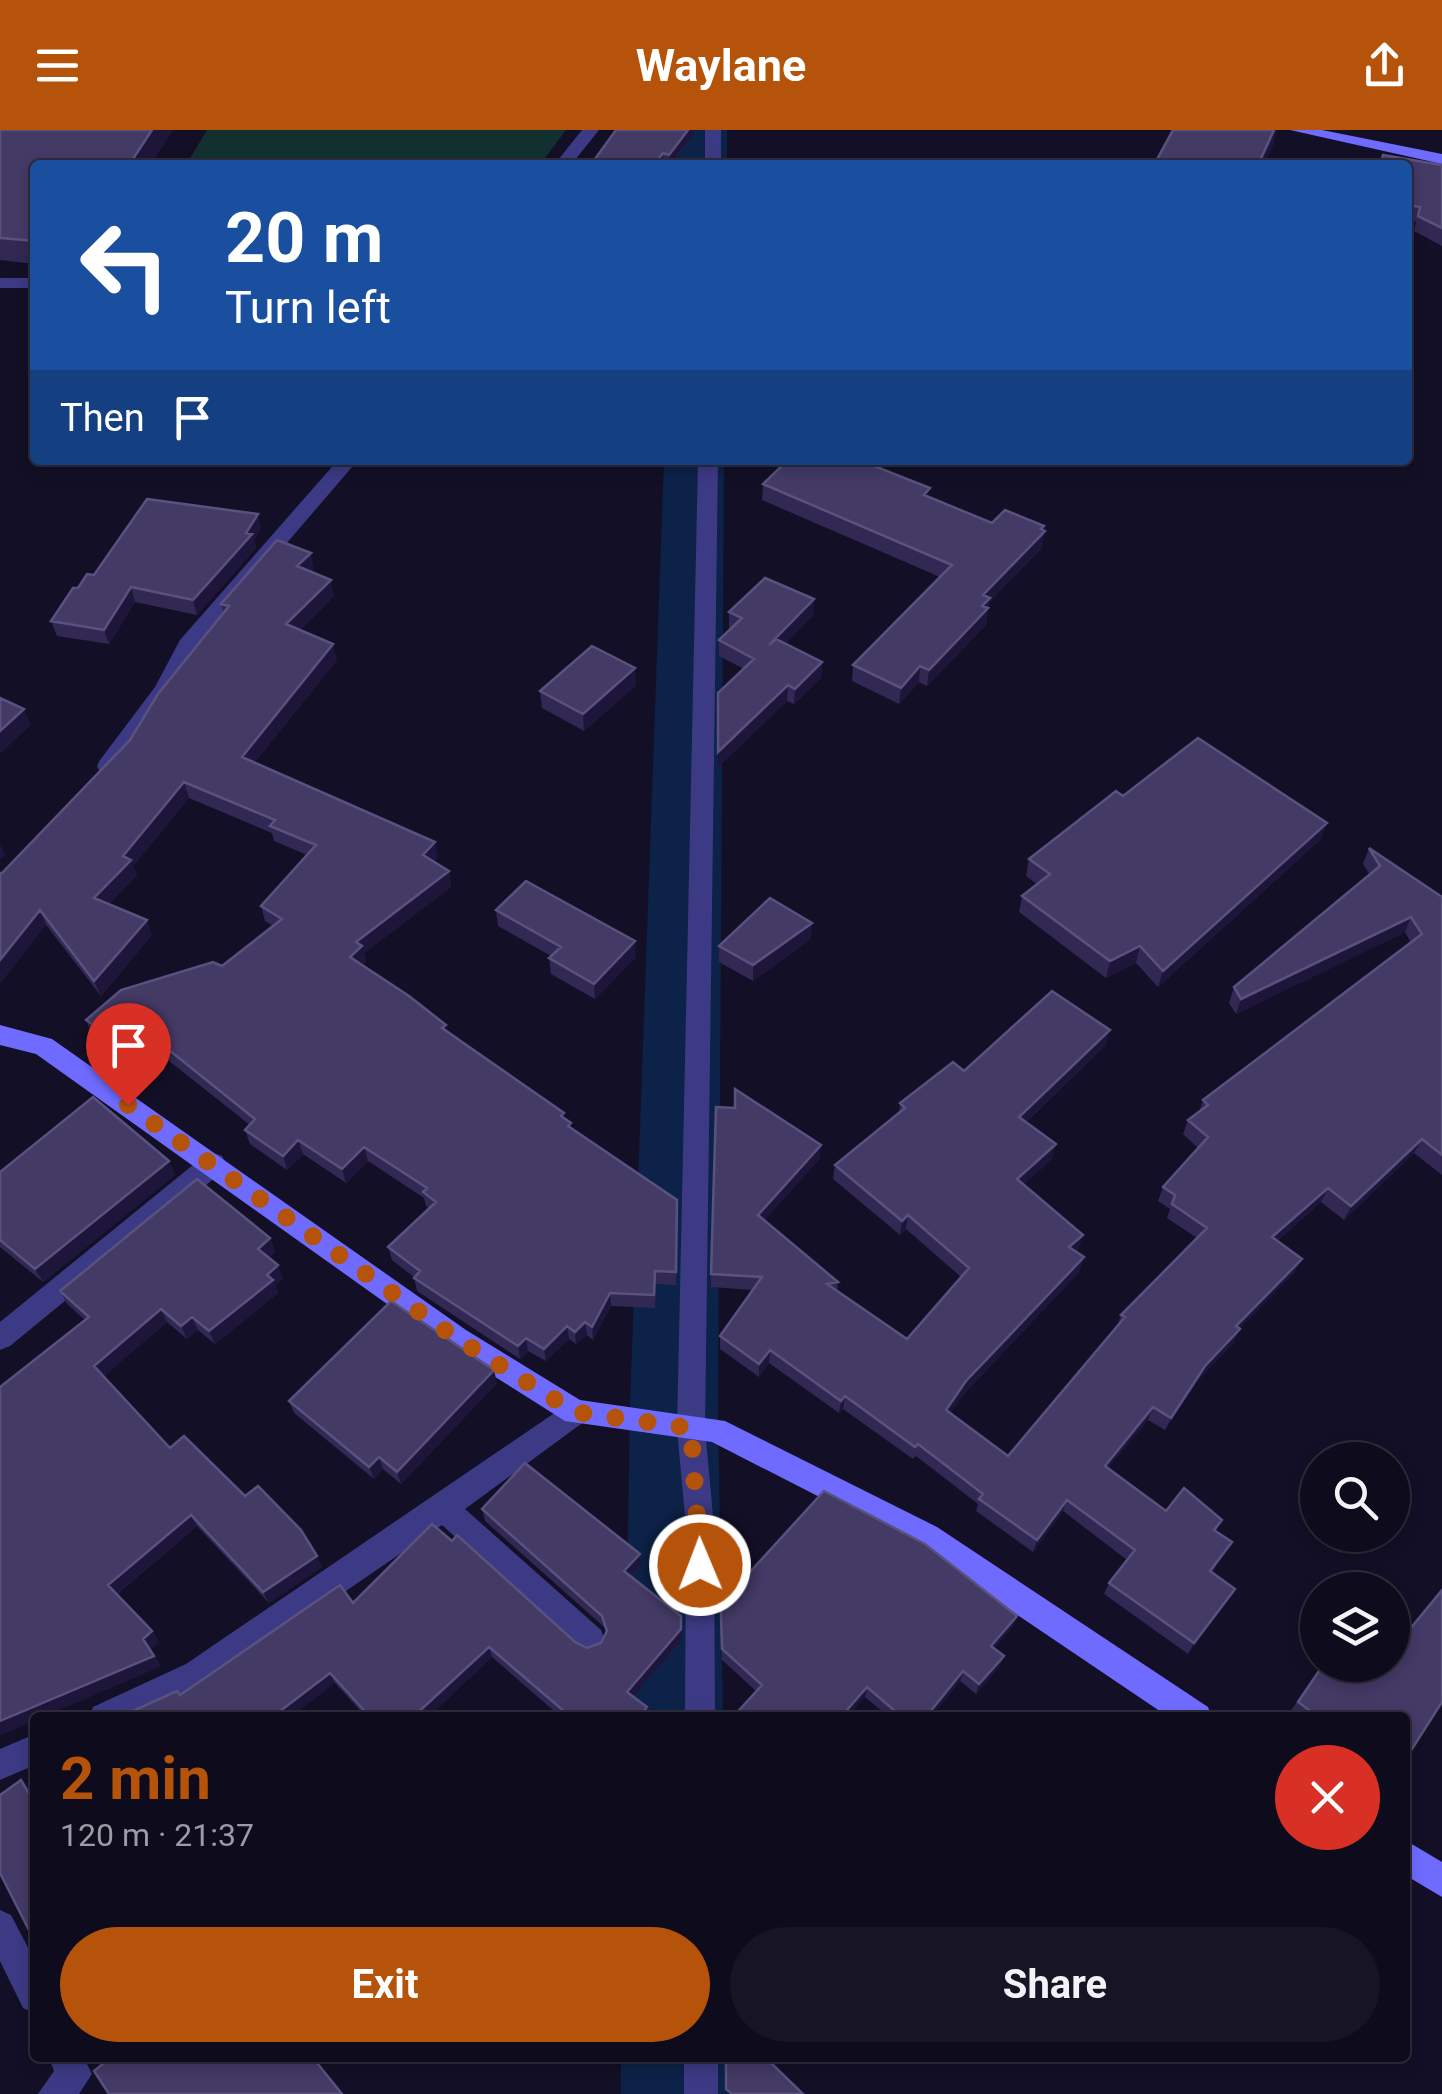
<!DOCTYPE html>
<html lang="en">
<head>
<meta charset="utf-8">
<style>
  body { margin:0; font-family:Roboto,sans-serif; background:#171425; color:#f1f3f6; height:100vh; display:flex; flex-direction:column; font-size:38px; white-space:nowrap }
  * { box-sizing:border-box; margin:0 }
  p { font-size:32px; color:#9b9ba3 }
  .icon { flex:none; width:55px; height:55px; fill:none; stroke:currentColor; stroke-width:2; stroke-linecap:round; stroke-linejoin:round }
  .map { position:relative; flex:1; overflow:hidden }
  .panel { position:absolute; left:30px; top:1582px; width:1380px; height:350px; display:flex; flex-direction:column; background:#0e0b1c; border-radius:10px; box-shadow:0 5px 15px #0003,0 0 0 2px #2e2b3b }
  .panel>* { flex:none }
  .banner { position:absolute; left:30px; top:30px; width:1382px; height:305px; border-radius:10px; box-shadow:0 5px 15px #0003,0 0 0 2px #2e2b3b; background:#1a4fa0; color:#fff; overflow:hidden }
  .buttons { position:absolute; left:1300px; top:1312px; display:grid; gap:20px }
  .buttons a { display:grid; place-items:center; width:110px; height:110px; border-radius:50%; background:#0e0b1c; box-shadow:0 5px 15px #0003,0 0 0 2px #2e2b3b; font-size:50px }
  .pin { position:absolute; display:grid; place-items:center; width:85px; height:85px; color:#fff; margin:-102px -42px; border-radius:50% 50% 50% 0; rotate:-45deg; box-shadow:0 0 10px #0007 }
  .pin .icon { rotate:45deg }
  .me { position:absolute; width:110px; margin:-55px; rotate:359deg; stroke-linejoin:round; filter:drop-shadow(0 0 8px #0008) }
  .turn { display:flex; align-items:center; gap:35px; height:210px; padding:0 30px; font-size:45px }
  .turn .icon { width:130px; height:130px; stroke-width:2.5 }
  .turn b { display:block; font-size:70px; line-height:85px }
  .then { display:flex; align-items:center; height:95px; padding:0 30px; background:#0003; gap:20px; font-size:38px }
  .round { display:grid; place-items:center; flex:none; width:105px; height:105px; border-radius:52px; background:#171425 }
  .summary { display:flex; align-items:center; justify-content:space-between; height:170px; padding:0 30px }
  h1 { font-size:60px; font-weight:700; line-height:75px; color:#b45309 }
  .button { display:flex; gap:20px; margin-top:auto; padding:20px 30px }
  .button a { flex:1; height:115px; border-radius:60px; background:#b45309; color:#fff; font-size:40px; font-weight:700; line-height:115px; text-align:center }
  .button a+a { background:#171425; color:#f1f3f6 }
  header { display:flex; justify-content:space-between; align-items:center; height:130px; padding:0 30px; background:#b45309; color:#fff; font-size:45px; font-weight:700 }
  .map>svg:first-child { display:block }
  .green { fill:#12302f }
  .lines { fill:none; stroke-linecap:round; stroke-linejoin:round }
  .river { fill:#0c2248; fill-rule:evenodd }
  .street { fill:#3d3a85; fill-rule:evenodd }
  .secondary { fill:#6f6bff; fill-rule:evenodd }
  .wall { fill:#312854 }
  .shaded-wall { fill:#1d163a }
  .building { fill:#433a66; stroke:#5a527e; stroke-width:2.5 }
  .route { stroke:#b45309; stroke-width:18; stroke-dasharray:0 32.4 }
</style>
</head>
<body>
<header><svg class="icon" aria-label="menu" viewBox="0 0 24 24"><path d="M4 6h16M4 12h16M4 18h16"/></svg>Waylane<svg class="icon" aria-label="share" viewBox="0 0 24 24"><path d="M12 15V3M7 8l5-5 5 5M5 13v7h14v-7"/></svg></header>
<div class="map">
<svg width="1442" height="1964" viewBox="0 0 1442 1964">
  <rect width="100%" height="100%" fill="#130f26"/>
  <path class="green" d="M207 0H566L540 35H186Z"/>
  <g class="lines">
    <path class="river" d="M675 0H727V35H675Z
      M664 330H724L718 1276 723 1588H625L630 1276Z
      M621 1928H729V1964H621Z"/>
    <path class="street" d="M582 0H599L571 35H554Z
      M705 0H721V35H705Z
      M0 148H35V158H0Z
      M338 330H358L196 519 171 565 116 642H100L97 636 100 630 155 557 180 510Z
      M698 330H718L705 1299 714 1397 715 1588H685L686 1397 677 1299Z
      M213 1023 222 1026 226 1034 222 1042 10 1216 0 1220V1192L204 1026Z
      M575 1269 585 1273 589 1282 585 1291 465 1379 601 1500 605 1510 601 1520 590 1525 579 1520 442 1395 208 1556 139 1588H89L93 1577 186 1534Z
      M35 1604V1635L0 1650V1619Z
      M0 1780 11 1785 35 1831V1883L23 1878 0 1831Z
      M49 1928H84L92 1944 79 1964H38L54 1941Z
      M684 1928H718V1964H684Z"/>
    <path class="secondary" d="M1290 0H1322L1442 24V34Z
      M0 895 52 909 466 1200 580 1270 725 1291 937 1397 1208 1577 1212 1588H1170L917 1417 712 1312 565 1291 446 1216 36 924 0 915Z
      M1405 1710 1442 1732V1767L1405 1745Z"/>
  </g>
  <path class="wall" d="M0 0H173L150 35H35V134L0 130Z
    M697 0 670 35H593L592 33Z
    M1408 35H1442V116L1414 101 1416 92 1408 91Z
    M763 354 929 367 992 393 1044 396 1042 418 989 472 986 495 927 556 919 552 899 574 852 551 853 535 940 447 762 370Z
    M261 398 254 410 256 418 197 485 135 472 109 514 57 506 51 491 78 458 94 445Z
    M314 439 311 442 334 466 300 500 337 530 254 633 438 727 434 732 449 741 451 757 364 823 366 831 362 835 565 989 572 998 678 1084 676 1155 656 1154 655 1178 611 1176 593 1210 587 1205 576 1214 569 1209 546 1231 528 1221 520 1229 417 1161 414 1147 392 1130 388 1117 429 1078 426 1076 424 1068 368 1031 346 1053 303 1024 287 1040 250 1014 245 1000 250 995 159 923 142 939 92 905 86 890 222 836 273 796 265 791 261 776 307 725 274 711 272 703 189 668 133 736 137 745 109 774 152 805 101 866 46 795 2 743 130 610 223 483 221 474Z
    M814 469 813 485 785 514 822 532 821 548 794 574 787 571 718 637 744 539 719 526V510L731 498H729V482Z
    M636 555 584 601 542 578 540 561Z
    M1123 666 1327 693 1320 710 1158 857 1136 833 1106 848 1019 782 1022 766 1037 754 1026 746 1029 729Z
    M1369 718 1442 767V1045L1414 1023 1344 1090 1321 1072 1277 1111 1295 1142 1239 1199 1234 1212 1199 1249 1165 1300 1148 1290 1108 1338 1166 1381 1222 1390 1216 1401 1232 1412 1212 1442 1228 1470 1188 1524 1104 1464 1109 1453 1127 1430 1063 1381 1033 1422 976 1381 978 1374 916 1326 913 1329 843 1279 839 1283 769 1233 759 1247 720 1219V1206L753 1160 711 1157V1144L820 1029 764 1090 838 1152 837 1161 907 1209 961 1147 906 1099 900 1105 833 1049 835 1035 899 983 900 973 964 941 1106 915 1026 992 1052 1029 1024 1054 1079 1118 1075 1122 1080 1141 964 1264 950 1283 1008 1326 1117 1196 1121 1185 1197 1108 1167 1088 1170 1079 1158 1071 1163 1057 1198 1018 1183 1004 1188 990 1199 982 1203 970 1411 813 1405 802 1236 884 1229 873 1234 857 1370 745 1363 734Z
    M496 780 636 827 595 869 551 844 549 828 551 826 498 796Z
    M811 809 753 851 719 832V816Z
    M169 1031 175 1045 43 1152 0 1117V1042Z
    M270 1108 275 1121 269 1128 283 1148 275 1155 278 1163 215 1214 198 1200 187 1209 167 1192 103 1246 170 1318 245 1366 317 1426 322 1437 269 1473 197 1396 117 1464 152 1501 159 1512 150 1520 161 1536 0 1605V1257L85 1190 67 1174 60 1161Z
    M497 1253 401 1354 383 1339 374 1349 294 1283 289 1271Z
    M482 1379 641 1435 631 1447 682 1510 633 1566 648 1588H562L492 1527 427 1588H367L335 1553 133 1581 180 1565 353 1473 575 1512 587 1518 601 1513 606 1503 604 1497 485 1391Z
    M719 1417 749 1443 1017 1486 1013 1496 994 1518 1004 1526 1000 1536 976 1564 960 1551 930 1588H890L865 1567 756 1561 722 1530Z
    M1323 1535 1355 1549 1364 1535H1392L1405 1588H1297L1290 1582Z"/>
  <path class="shaded-wall" d="M152 0H173L150 35H129Z
    M688 0H697L669 35V25Z
    M1274 0H1277L1273 16 1264 35H1258Z
    M663 23V35H654Z
    M258 384 261 398 254 410 256 418 197 485 193 470 246 403Z
    M1044 396 1043 403 1045 401 1042 418 989 472 986 495 927 556 929 540 983 465Z
    M311 423 314 439 300 452 297 436Z
    M331 450 334 466 290 510 286 494Z
    M131 457 135 472 109 514 104 500Z
    M814 469 813 485 769 531V515Z
    M333 514 337 530 246 643 242 627Z
    M822 532 821 548 794 574 795 559Z
    M920 536 919 552 899 574 901 558Z
    M635 538 636 555 584 601 583 584Z
    M788 555 787 571 718 637V622Z
    M24 579 31 595 0 624V601Z
    M184 652 189 668 133 736 137 745 100 783 94 768 123 726Z
    M1327 693 1320 710 1158 857 1163 841Z
    M435 712 438 727 426 740 423 725Z
    M0 714 5 725 0 730Z
    M449 741 451 757 364 823 366 831 353 842 350 827 356 812Z
    M40 780 46 795 0 854V830Z
    M1411 787 1405 802 1236 884 1241 869Z
    M147 790 152 805 101 866 94 851Z
    M812 793 811 809 753 851V835Z
    M635 811 636 827 595 869 594 854Z
    M1140 816 1136 833 1106 848 1110 831Z
    M1110 900 1106 915 1016 1001 1019 987Z
    M154 908 159 923 142 939 135 925Z
    M1422 1009 1414 1023 1344 1090 1351 1076Z
    M298 1010 303 1024 287 1040 283 1026Z
    M1056 1014 1052 1029 1014 1063 1017 1049Z
    M821 1015 820 1029 757 1098 758 1085Z
    M364 1017 368 1031 346 1053 342 1039Z
    M169 1031 175 1045 43 1152 35 1139Z
    M1328 1058 1321 1072 1266 1120 1272 1107Z
    M908 1085 906 1099 900 1105 902 1091Z
    M1083 1105 1079 1118 1065 1131 1069 1117Z
    M270 1108 275 1121 263 1133 258 1119Z
    M1084 1127 1080 1141 964 1264 944 1292 946 1280 966 1251Z
    M1302 1129 1295 1142 1230 1209 1236 1196Z
    M278 1135 283 1148 275 1155 278 1163 215 1214 209 1201Z
    M610 1163 611 1176 593 1210 592 1197Z
    M161 1179 167 1192 101 1249 94 1236Z
    M192 1187 198 1200 187 1209 181 1196Z
    M585 1192 587 1205 576 1214 575 1202Z
    M567 1196 569 1209 546 1231 544 1219Z
    M1240 1199 1234 1212 1199 1249 1165 1300 1171 1288 1205 1236Z
    M526 1208 528 1221 520 1229 518 1216Z
    M770 1220 769 1233 759 1247V1234Z
    M494 1240 497 1253 401 1354 397 1342Z
    M845 1266 843 1279 839 1283 841 1271Z
    M1153 1277 1148 1290 1100 1348 1105 1336Z
    M379 1327 383 1339 374 1349 369 1337Z
    M1067 1370 1063 1381 1033 1422 1037 1410Z
    M191 1385 197 1396 115 1465 108 1455Z
    M640 1424 641 1435 625 1453 624 1441Z
    M317 1426 322 1437 269 1473 263 1462Z
    M1235 1459 1228 1470 1188 1524 1194 1513Z
    M681 1486 682 1510 628 1572 627 1562Z
    M1017 1486 1013 1496 988 1526 991 1516Z
    M152 1501 159 1512 150 1520 161 1536 40 1588H35V1590L0 1605V1591L143 1509Z
    M489 1517 492 1527 427 1588H412Z
    M1004 1526 1000 1536 976 1564 979 1554Z
    M963 1541 960 1551 930 1588H925Z
    M330 1543 335 1553 290 1588H271Z
    M867 1557 865 1567 847 1588H840Z
    M647 1577 648 1587 639 1588Z
    M21 1650 31 1659 35 1667V1674Z"/>
  <path class="building" d="M0 0H152L129 35H35V111L0 108Z
    M616 0H688L669 25 663 23 654 35H604L592 33Z
    M1173 0H1274L1258 35H1154Z
    M1383 25 1442 35V98L1418 86 1420 77 1408 75V35H1381Z
    M788 330H859L930 358 924 365 992 393 1005 380 1044 396 1041 399 1045 401 983 465 990 468 982 476 988 478 929 540 920 536 901 558 853 535 952 435 763 354Z
    M147 369 258 384 246 403 252 404 193 470 131 457 104 500 51 491 73 458H78L87 444 94 445Z
    M277 410 311 423 297 436 331 450 286 494 333 514 242 627 435 712 423 725 449 741 356 812 362 816 350 827 409 866 446 895 442 898 564 983 561 986 571 993 568 996 677 1070 676 1142 655 1141 654 1165 610 1163 592 1197 585 1192 575 1202 567 1196 544 1219 526 1208 518 1216 414 1148 420 1141 388 1117 436 1072 423 1062 427 1058 364 1017 342 1039 298 1010 283 1026 245 1000 255 989 154 908 135 925 86 890 121 860 213 832 222 836 282 789 261 776 316 715 270 696 275 690 184 652 123 726 131 730 94 768 147 790 94 851 40 780 0 830V743H2L130 610 158 564 229 476 221 474Z
    M765 448 814 469 769 515 776 509 822 532 795 559 788 555 718 622V563L754 529 719 510 742 488 729 482Z
    M592 516 635 538 583 584 540 561Z
    M0 568 24 579 0 601Z
    M1198 608 1327 693 1163 841 1140 816 1110 831 1022 766 1050 744 1029 729 1116 661 1123 666Z
    M1369 718 1442 767V1025L1422 1009 1351 1076 1328 1058 1272 1107 1302 1129 1236 1196 1240 1199 1205 1236 1171 1288 1153 1277 1105 1336 1166 1381 1184 1358 1222 1390 1214 1400 1232 1412 1210 1441 1235 1459 1194 1513 1109 1453 1135 1420 1067 1370 1037 1410 979 1369 983 1364 918 1314 915 1317 845 1266 841 1271 770 1220 759 1234 720 1206 762 1147 711 1144 716 977 735 978V959L821 1015 758 1085 838 1152 827 1154 907 1209 969 1138 908 1085 902 1091 835 1035 905 978 900 973 953 932 964 941 1052 861 1110 900 1019 987 1056 1014 1017 1049 1083 1105 1069 1117 1084 1127 966 1251 946 1280 1008 1326 1125 1187 1121 1185 1207 1098 1172 1074 1175 1065 1163 1057 1208 1007 1188 990 1208 975 1203 970 1422 804 1411 787 1241 869 1234 857 1380 736Z
    M526 751 635 811 594 854 549 828 561 817 496 780Z
    M770 768 812 793 753 835 719 816Z
    M93 967 169 1031 35 1139 0 1110V1042Z
    M197 1049 270 1108 258 1119 278 1135 267 1145 273 1150 209 1201 192 1187 181 1196 161 1179 94 1236 170 1318 184 1306 245 1366 258 1356 301 1400 317 1426 263 1462 191 1385 108 1455 152 1501 143 1509 154 1526 0 1591V1257L89 1187 60 1161Z
    M391 1171 494 1240 397 1342 379 1327 369 1337 289 1271Z
    M525 1333 640 1424 624 1441 681 1486V1499L627 1562 647 1577 639 1588H572L489 1517 412 1588H371L330 1543 271 1588H111L119 1582 133 1581 177 1561 180 1565 340 1455 353 1473 432 1394 452 1411 457 1405 575 1512 587 1518 601 1513 607 1501 602 1486 482 1379Z
    M824 1361 925 1414 1017 1486 991 1516 1004 1526 979 1554 963 1541 925 1588H903L867 1557 840 1588H732L762 1555 722 1519 719 1417 749 1443Z
    M1442 1460V1572L1405 1630V1588H1320L1298 1572 1323 1535H1336L1356 1550 1365 1535H1392V1521Z
    M21 1650 35 1674V1812L0 1743V1665Z
    M110 1928H313L342 1964H109L94 1941Z
    M726 1928H766L803 1964H732L726 1959Z"/>
  <g class="lines">
    <path class="route" d="M128 975 456 1208 575 1282 691 1298 700 1435"/>
  </g>
</svg>
<div class="buttons">
<a><svg class="icon" aria-label="search" viewBox="0 0 24 24"><circle cx="10" cy="10" r="6"/><path d="M15 15l6 6"/></svg></a>
<a><svg class="icon" aria-label="layers" viewBox="0 0 24 24"><path d="M12 4l9 5-9 5-9-5zM3 14l9 5 9-5"/></svg></a>
</div>
<div class="pin" style="left:128px;top:975px;background:#d93025"><svg class="icon" aria-label="arrive" viewBox="0 0 24 24"><path d="M6 21V4h12l-3 4 3 4H6"/></svg></div>
<svg class="me" style="left:700px;top:1435px" viewBox="-20 -20 40 40"><circle r="17" fill="#b45309" stroke="#fff" stroke-width="3"/><path d="M0-11L8 9 0 5-8 9z" fill="#fff"/></svg>
<div class="banner">
<div class="turn"><svg class="icon" aria-label="left" viewBox="0 0 24 24"><path d="M17 20v-9H6M10 6l-5 5 5 5"/></svg><div><b>20 m</b>Turn left</div></div>
<div class="then">Then<svg class="icon" aria-label="arrive" viewBox="0 0 24 24"><path d="M6 21V4h12l-3 4 3 4H6"/></svg></div>
</div>
<section class="panel">
<div class="summary"><div><h1>2 min</h1><p>120 m · 21:37</p></div><a class="round" style="background:#d93025;color:#fff"><svg class="icon" aria-label="close" viewBox="0 0 24 24"><path d="M6 6l12 12M18 6L6 18"/></svg></a></div>
<div class="button"><a>Exit</a><a>Share</a></div>
</section>
</div>
</body>
</html>
